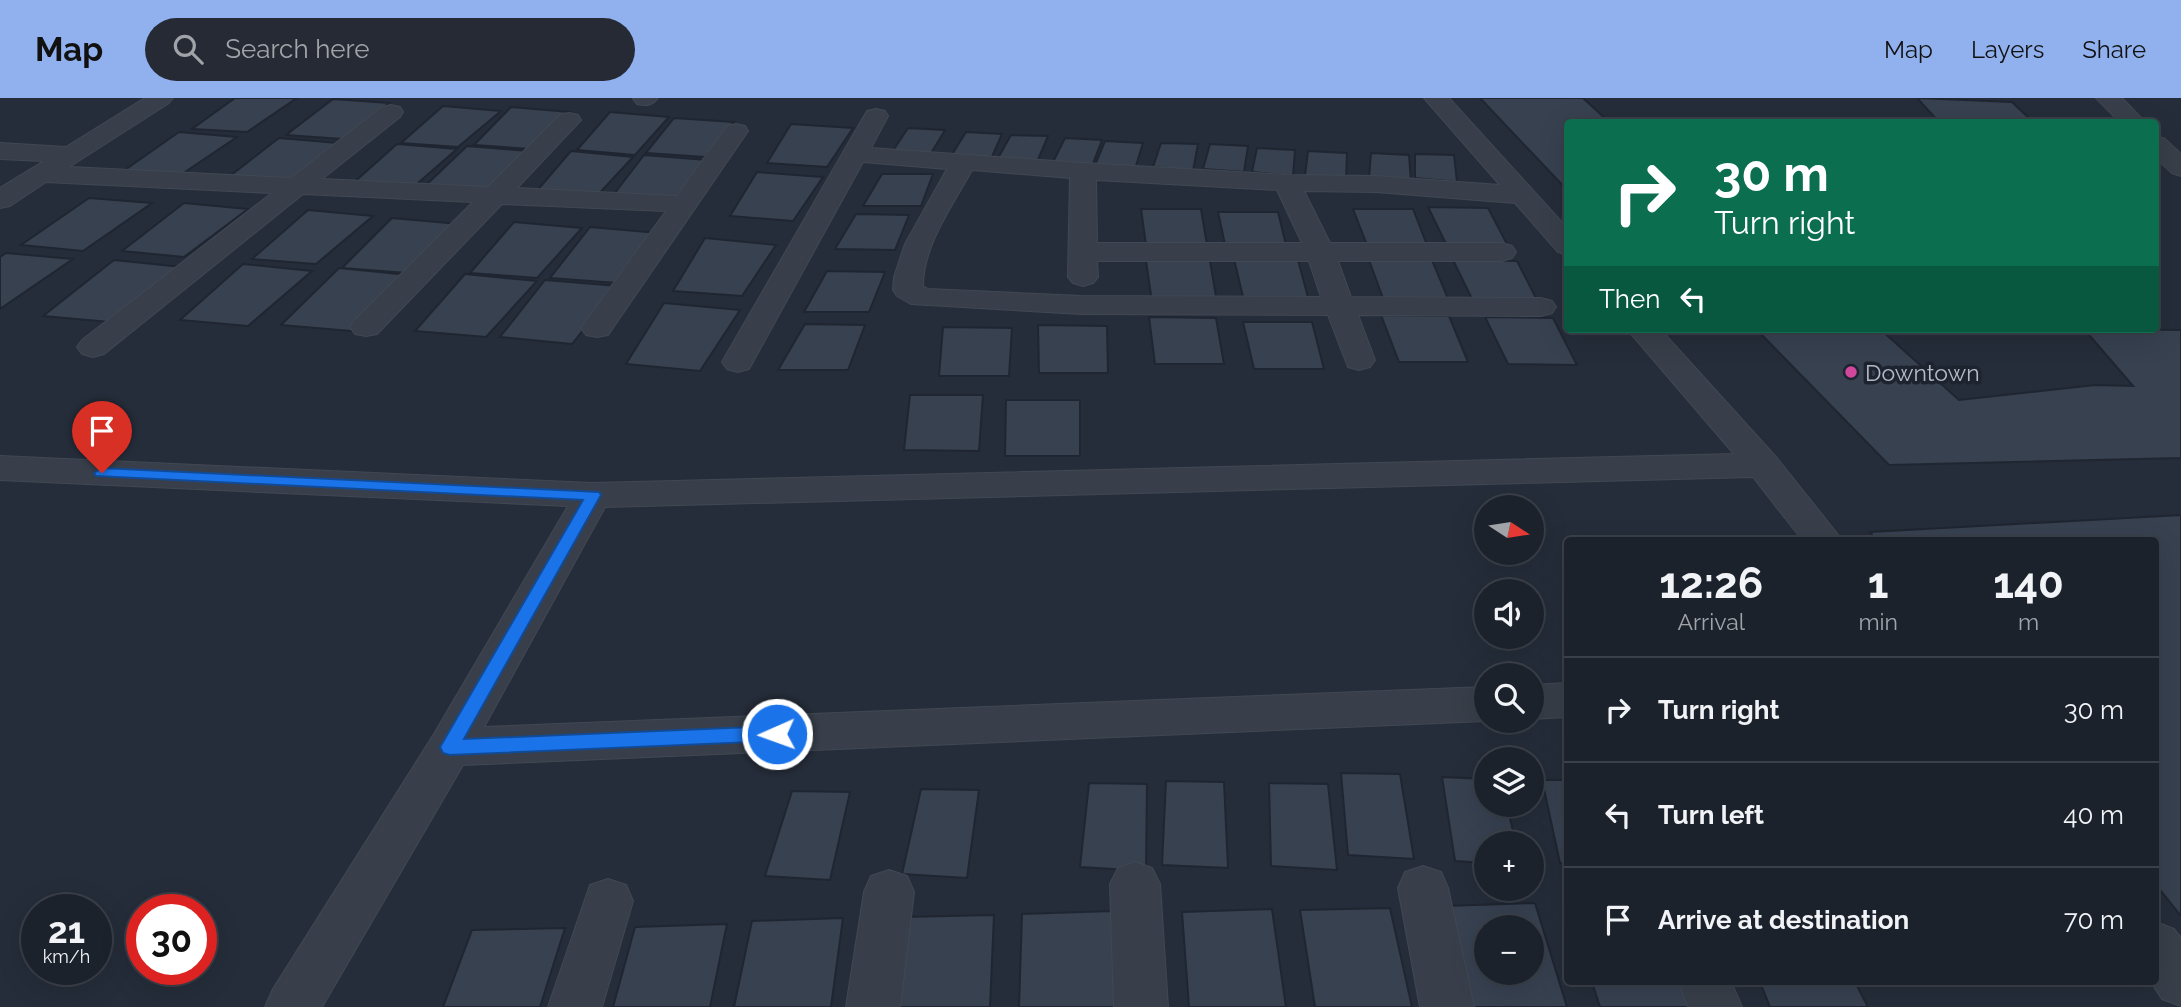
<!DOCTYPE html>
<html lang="en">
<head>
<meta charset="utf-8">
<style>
  body { margin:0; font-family:Raleway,sans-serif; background:#252a34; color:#f1f3f6; height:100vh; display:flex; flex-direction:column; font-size:26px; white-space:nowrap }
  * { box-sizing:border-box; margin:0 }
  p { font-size:23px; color:#a0a4a9 }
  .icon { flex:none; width:38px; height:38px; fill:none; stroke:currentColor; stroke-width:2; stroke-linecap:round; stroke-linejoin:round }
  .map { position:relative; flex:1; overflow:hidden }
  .panel { position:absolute; left:1564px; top:439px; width:595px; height:448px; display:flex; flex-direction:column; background:#1c222c; border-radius:7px; box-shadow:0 7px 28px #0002,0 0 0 2px #3a3f48 }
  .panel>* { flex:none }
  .guide { position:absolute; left:1564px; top:21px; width:595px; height:214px; border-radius:7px; box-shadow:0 7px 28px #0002,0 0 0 2px #3a3f48; background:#0b6e4f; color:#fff; overflow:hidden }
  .needle { width:46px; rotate:102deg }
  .buttons { position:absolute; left:1474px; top:397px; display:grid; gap:14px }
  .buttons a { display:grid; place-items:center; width:70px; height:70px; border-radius:50%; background:#1c222c; box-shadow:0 7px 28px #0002,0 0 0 2px #3a3f48; font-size:35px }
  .speed { position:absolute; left:21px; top:796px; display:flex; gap:14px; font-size:35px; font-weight:700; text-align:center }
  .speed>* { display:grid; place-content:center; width:91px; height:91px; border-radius:50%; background:#1c222c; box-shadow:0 7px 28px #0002,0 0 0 2px #3a3f48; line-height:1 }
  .speed small { font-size:18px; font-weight:400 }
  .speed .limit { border:10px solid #d22; background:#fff; color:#111 }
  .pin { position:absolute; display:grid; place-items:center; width:60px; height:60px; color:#fff; margin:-72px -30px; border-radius:50% 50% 50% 0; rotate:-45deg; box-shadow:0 0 7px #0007 }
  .pin .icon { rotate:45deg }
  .me { position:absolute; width:77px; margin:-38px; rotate:268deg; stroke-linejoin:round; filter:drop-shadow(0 0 5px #0008) }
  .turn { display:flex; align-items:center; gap:24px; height:147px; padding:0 35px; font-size:32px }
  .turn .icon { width:91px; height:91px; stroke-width:2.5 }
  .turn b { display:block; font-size:49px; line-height:60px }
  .then { display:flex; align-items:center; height:66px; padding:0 35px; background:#0003; gap:14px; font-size:26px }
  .eta { display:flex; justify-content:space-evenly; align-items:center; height:119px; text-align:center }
  .eta b { font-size:42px; font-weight:700; line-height:49px }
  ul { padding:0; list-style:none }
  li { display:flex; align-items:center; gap:21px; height:105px; padding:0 35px; border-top:2px solid #3a3f48 }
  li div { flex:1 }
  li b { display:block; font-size:26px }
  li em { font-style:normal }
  header { display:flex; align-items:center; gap:42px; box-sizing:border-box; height:98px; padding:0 35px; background:#90b0ee; color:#111 }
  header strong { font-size:33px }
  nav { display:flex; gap:38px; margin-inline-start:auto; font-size:24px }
  .search { width:490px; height:63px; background:#252a34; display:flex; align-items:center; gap:18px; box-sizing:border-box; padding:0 24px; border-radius:38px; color:#a0a4a9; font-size:26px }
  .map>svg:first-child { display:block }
  .building { fill:#374150; stroke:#202631; stroke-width:2; fill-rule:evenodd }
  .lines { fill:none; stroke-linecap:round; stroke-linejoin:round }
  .minor-casing { stroke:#414853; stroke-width:2 }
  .minor { fill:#383f4a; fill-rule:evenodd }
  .route { fill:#1a73e8; stroke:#114b97; stroke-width:2 }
  .hotel-dot { fill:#d1479c; stroke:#1e242f; stroke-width:2.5 }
  .labels { text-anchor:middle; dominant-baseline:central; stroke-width:7; stroke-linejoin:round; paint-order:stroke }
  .poi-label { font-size:23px; fill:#b4bac6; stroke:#1e242f; text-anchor:start }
</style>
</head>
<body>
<header>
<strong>Map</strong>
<div class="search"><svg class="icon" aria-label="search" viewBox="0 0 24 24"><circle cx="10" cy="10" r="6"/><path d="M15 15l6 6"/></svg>Search here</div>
<nav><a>Map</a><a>Layers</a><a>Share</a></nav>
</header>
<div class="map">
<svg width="2181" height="909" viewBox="0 0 2181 909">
  <rect width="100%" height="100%" fill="#252d3a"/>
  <path class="building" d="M235 0H297L247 34 192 31Z
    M1480 0H1583L1609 24H1568V93Z
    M1917 0 2012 4 2033 24H1939Z
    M333 1 389 5 342 41 286 37Z
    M443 8 501 13 458 49 401 45Z
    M511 9 570 14 530 51 474 47Z
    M610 14 669 19 635 57 577 52Z
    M674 20 734 24 705 59 646 55Z
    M791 26 853 30 827 69 767 65Z
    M908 30 945 32 930 57 892 54Z
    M179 34 237 39 179 78 122 74Z
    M966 34 1002 36 991 61 951 58Z
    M1011 37 1048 38 1037 64 998 60Z
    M279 40 338 45 285 85 226 81Z
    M1065 40 1102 42 1092 68 1053 64Z
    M1105 43 1143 45 1135 71 1095 67Z
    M1161 45 1198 46 1193 73 1153 69Z
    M397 46 457 51 410 92 351 87Z
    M1210 46 1248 48 1244 74 1203 71Z
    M467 48 528 53 485 94 424 89Z
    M1257 50 1295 52 1293 78 1252 74Z
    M571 53 633 59 595 100 534 96Z
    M1308 53 1347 55 1346 82 1305 78Z
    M1371 55 1409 57 1411 84 1369 80Z
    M1415 56 1454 57 1457 84 1415 80Z
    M644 57 707 62 673 104 611 100Z
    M757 74 823 79 793 123 730 118Z
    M882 76H933L921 108H863Z
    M89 100 152 105 83 153 21 147Z
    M184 105 248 111 184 159 122 153Z
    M1428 109 1488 110 1507 146H1446Z
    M1141 111H1201L1207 147H1146Z
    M1353 111H1413L1427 147H1367Z
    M308 112 373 118 316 166 252 161Z
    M1218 114H1278L1287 151H1226Z
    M856 116 909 117 895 152 835 151Z
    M392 120 459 126 407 175 342 170Z
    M514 124 582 130 537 180 470 175Z
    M590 129 659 135 617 185 550 180Z
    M705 140 776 147 742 198 673 193Z
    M6 155 73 161 0 211V159Z
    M1234 161 1298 162 1309 203H1244Z
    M114 162 182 169 110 224 43 218Z
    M1369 162H1432L1449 203H1384Z
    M1453 162 1517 163 1538 204 1473 203Z
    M1146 163H1210L1217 204H1152Z
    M243 166 312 173 248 228 180 222Z
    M339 170 409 177 351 233 281 227Z
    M827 173 885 174 869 214H804Z
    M465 176 537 183 486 239 415 233Z
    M545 182 618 188 572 246 500 239Z
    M664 205 740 212 700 273 626 266Z
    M1381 217 1449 218 1468 264H1399Z
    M1149 219 1216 220 1224 266H1155Z
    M1485 219 1553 220 1577 267 1508 266Z
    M1243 224H1312L1324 271H1254Z
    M805 226 865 227 848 272H778Z
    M1038 227 1107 228 1108 275H1039Z
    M943 229 1012 230 1009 278H939Z
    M1756 231H1880L1959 302 2095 287 2133 288 2084 231 2181 232V360L1889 367Z
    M910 297H983L979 353 904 352Z
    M1006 302H1080V358H1005Z
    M2181 417V818L2156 787V443H1877L1870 434Z
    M1341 675 1400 676 1414 761 1348 757Z
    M1442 679 1486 681V707H1507L1516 746H1486V765L1455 763Z
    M1542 682H1568V765H1560Z
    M1166 683 1224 684 1228 770 1162 767Z
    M1089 685 1147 686 1146 773 1080 769Z
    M1269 685 1328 686 1337 772 1271 768Z
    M921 691 979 692 967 780 902 776Z
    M792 693 850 694 830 782 765 778Z
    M1535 805 1567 909H1470L1445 808ZM1486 830H1531V875H1486Z
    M1390 810 1412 909H1315L1300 812Z
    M1272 811 1286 909H1189L1182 814Z
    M1112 813 1116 909H1019L1022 816Z
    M994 817 990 909H893L903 819Z
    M843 820 831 909H734L752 823Z
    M727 826 710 909H613L635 829Z
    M565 830 540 909H443L472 832Z
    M1592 884H1688L1698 909H1600Z
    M1760 884H1855L1868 909H1770Z"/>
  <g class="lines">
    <g class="minor-casing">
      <path id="minor" d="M145 0H173L169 5 69 69 291 80 382 9 391 7 400 9 403 14 400 19 322 81 488 89 560 17 569 15 578 17 581 22 517 90 677 98 727 28 736 26 745 28 748 33 608 237 597 239 586 237 581 230 666 113 502 106 377 236 366 238 355 236 350 229 355 222 473 104 303 96 104 256 93 259 82 256 77 249 82 242 272 95 46 84 10 108 0 110V90L44 63 0 61V45L66 49Z
        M658 0C652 8 646 8 637 6L633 1Z
        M1424 0H1449L1568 131V157L1558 154 1515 105 1376 94 1304 93 1330 145H1502L1512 148 1516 154 1512 160 1502 163H1338L1351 199 1541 200 1552 203 1556 209 1552 215 1541 218 1358 217 1375 262 1370 269 1359 272 1348 269 1328 217 1081 216 911 206 897 198 893 192 894 179 905 146 947 71 863 64 749 271 738 274 727 271 722 264 867 13 876 11 885 13 888 18 871 50 1083 65 1287 77 1376 78 1500 87ZM972 72 1070 80 1068 179 1073 185 1083 188 1093 185 1098 179 1097 163H1309L1321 199 1081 198 928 191 923 188C923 147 953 107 972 72ZM1096 82 1277 92 1302 145H1097Z
        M2096 0H2122L2145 24H2120Z
        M2156 38 2165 41 2181 56V78L2172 75 2156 60Z
        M1627 231H1660L1776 359 1843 443H1803L1753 379 605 409 484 629 1486 589V623L463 667 322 909H265L273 891 434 636 568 408 0 382V358L593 385 1734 356Z
        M1568 585V619L1531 621V587Z
        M1135 764 1152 770 1160 786 1168 909H1114L1110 786 1118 770Z
        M1423 768 1441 774 1448 790 1474 909H1420L1398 790 1405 774Z
        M889 772 907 778 914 794 900 909H846L864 794 871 778Z
        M608 781 626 787 633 803 602 909H548L590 787Z
        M2156 824 2174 831 2181 840V908L2162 901 2151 884H2156Z
        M1679 884H1731L1742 909H1688Z"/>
    </g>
    <use href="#minor" class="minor"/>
  </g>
  <path class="route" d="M102 370 599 394 601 397 464 641 777 628 783 630 786 636 783 641 777 643 450 657 443 655 440 649 443 644 583 402 96 378 94 375Z"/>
  <circle class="hotel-dot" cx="1851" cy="274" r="7"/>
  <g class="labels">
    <g class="poi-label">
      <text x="1865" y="274">Downtown</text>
    </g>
  </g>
</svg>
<div class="buttons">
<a><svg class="needle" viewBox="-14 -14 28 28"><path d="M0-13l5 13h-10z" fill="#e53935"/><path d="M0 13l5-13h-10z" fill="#a0a4a9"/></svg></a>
<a><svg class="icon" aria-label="sound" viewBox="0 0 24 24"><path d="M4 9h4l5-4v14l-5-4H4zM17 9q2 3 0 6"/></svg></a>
<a><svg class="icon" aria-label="search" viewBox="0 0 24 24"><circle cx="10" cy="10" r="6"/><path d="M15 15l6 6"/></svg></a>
<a><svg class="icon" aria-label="layers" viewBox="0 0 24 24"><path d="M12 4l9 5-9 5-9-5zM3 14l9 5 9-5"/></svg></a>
<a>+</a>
<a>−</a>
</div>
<div class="speed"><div>21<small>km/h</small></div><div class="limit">30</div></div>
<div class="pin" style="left:102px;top:375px;background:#d93025"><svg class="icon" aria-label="arrive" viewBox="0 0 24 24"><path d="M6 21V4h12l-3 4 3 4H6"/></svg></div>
<svg class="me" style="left:777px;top:636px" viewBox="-20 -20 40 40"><circle r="17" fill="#1a73e8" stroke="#fff" stroke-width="3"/><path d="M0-11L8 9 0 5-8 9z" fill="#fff"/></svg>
<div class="guide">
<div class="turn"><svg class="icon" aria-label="right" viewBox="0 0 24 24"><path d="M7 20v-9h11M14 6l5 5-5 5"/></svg><div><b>30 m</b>Turn right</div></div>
<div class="then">Then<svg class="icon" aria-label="left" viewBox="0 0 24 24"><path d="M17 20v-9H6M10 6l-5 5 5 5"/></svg></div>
</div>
<section class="panel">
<div class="eta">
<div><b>12:26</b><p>Arrival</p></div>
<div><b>1</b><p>min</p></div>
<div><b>140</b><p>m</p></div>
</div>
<ul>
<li><svg class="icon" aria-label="right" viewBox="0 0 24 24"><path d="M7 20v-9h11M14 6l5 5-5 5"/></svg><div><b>Turn right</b></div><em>30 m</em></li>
<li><svg class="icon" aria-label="left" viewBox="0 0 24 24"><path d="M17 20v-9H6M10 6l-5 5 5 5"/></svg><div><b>Turn left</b></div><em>40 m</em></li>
<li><svg class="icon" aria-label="arrive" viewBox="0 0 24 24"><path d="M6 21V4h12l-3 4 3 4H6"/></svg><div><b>Arrive at destination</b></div><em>70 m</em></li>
</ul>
</section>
</div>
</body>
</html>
